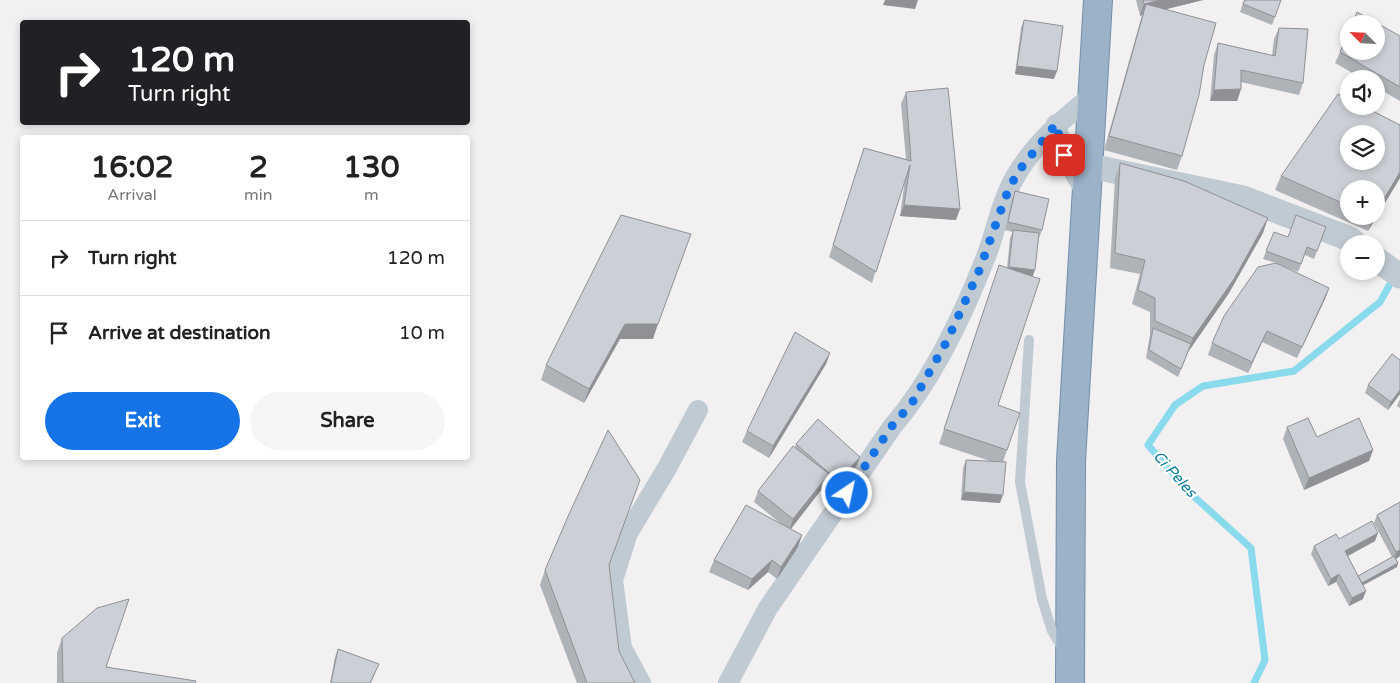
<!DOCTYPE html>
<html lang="en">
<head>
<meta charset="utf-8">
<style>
  body { margin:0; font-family:"Varela Round",sans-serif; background:#f6f6f6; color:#222; height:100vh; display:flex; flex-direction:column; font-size:19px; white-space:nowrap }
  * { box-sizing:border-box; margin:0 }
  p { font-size:16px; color:#767676 }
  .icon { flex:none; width:28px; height:28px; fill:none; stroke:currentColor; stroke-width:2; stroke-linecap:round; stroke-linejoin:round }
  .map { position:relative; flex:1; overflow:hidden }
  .panel { position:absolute; left:20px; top:135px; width:450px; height:325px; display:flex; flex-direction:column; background:#fff; border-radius:5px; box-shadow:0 2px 8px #0003 }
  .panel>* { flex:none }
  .top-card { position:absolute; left:20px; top:20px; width:450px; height:105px; border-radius:5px; box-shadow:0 2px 8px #0003; background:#202124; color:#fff; overflow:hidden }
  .needle { width:32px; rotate:294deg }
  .buttons { position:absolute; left:1340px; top:15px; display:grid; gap:10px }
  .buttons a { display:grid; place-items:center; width:45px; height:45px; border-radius:50%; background:#fff; box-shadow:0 2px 8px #0003; font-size:25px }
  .pin { position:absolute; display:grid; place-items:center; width:42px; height:42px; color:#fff; margin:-21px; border-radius:10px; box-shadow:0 2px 8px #0006 }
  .me { position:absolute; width:55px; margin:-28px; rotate:34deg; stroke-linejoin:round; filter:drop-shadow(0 0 4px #0008) }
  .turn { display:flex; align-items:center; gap:18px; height:105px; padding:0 25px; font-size:22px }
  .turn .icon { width:65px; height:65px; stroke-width:2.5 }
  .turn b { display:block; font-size:35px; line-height:42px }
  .eta { display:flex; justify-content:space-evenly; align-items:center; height:85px; text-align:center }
  .eta b { font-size:30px; font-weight:800; line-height:35px }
  .cta { display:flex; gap:10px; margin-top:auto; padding:10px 25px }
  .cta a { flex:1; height:58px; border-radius:30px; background:#1573e8; color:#fff; font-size:20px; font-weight:800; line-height:58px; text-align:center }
  .cta a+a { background:#f6f6f6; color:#222 }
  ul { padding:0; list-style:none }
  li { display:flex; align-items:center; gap:15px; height:75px; padding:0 25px; border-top:1px solid #e0e0e0 }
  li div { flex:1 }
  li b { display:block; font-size:19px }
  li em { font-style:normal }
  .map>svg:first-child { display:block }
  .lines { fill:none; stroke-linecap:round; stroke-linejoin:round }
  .stream { stroke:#8adaee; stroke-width:7 }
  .trunk-casing { stroke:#728eac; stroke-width:30 }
  .service { stroke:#c0cad2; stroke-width:10 }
  .minor { stroke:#c0cad2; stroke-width:20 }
  .tertiary { stroke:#c0cad2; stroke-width:25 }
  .trunk { stroke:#9bb2c8; stroke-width:28 }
  .wall { fill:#afb2b7; fill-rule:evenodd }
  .shaded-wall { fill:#8f9195 }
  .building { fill:#cccfd5; stroke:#8f9195; fill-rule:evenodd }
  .route { stroke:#1573e8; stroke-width:9; stroke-dasharray:0 16.2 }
  .labels { text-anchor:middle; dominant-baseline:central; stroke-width:4.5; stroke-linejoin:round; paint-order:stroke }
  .water-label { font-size:15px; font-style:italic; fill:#0a7b98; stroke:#fff }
</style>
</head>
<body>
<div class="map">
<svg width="1400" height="683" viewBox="0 0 1400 683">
  <rect width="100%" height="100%" fill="#f2f0f0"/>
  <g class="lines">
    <path class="stream" d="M1254 683 1265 660 1251 548 1189 492 1148 445 1175 405 1203 386 1294 371 1380 302 1394 277"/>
    <g class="trunk-casing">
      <path id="trunk" d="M1070 683 1071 461 1098 0"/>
    </g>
    <path class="service" d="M1029 340 1020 482 1042 599 1052 631 1063 649"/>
    <path class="minor" d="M1056 124 1064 155 1087 195
      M641 683 622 648 613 580 628 533 667 468 698 410
      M728 683 768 608 892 427C932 381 965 311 987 254 997 227 1002 197 1018 172 1038 140 1065 117 1094 94"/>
    <path class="tertiary" d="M1090 166 1243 198 1350 239 1356 244
      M1376 259 1400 276"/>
    <use href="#trunk" class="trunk"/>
  </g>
  <path class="wall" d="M1136 0H1203L1166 9 1204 65 1182 156 1177 170 1104 150 1142 15 1140 16Z
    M1244 0H1281L1272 25 1240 12Z
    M1024 20 1054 79 1015 74 1021 28Z
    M1279 28 1303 83 1299 95 1241 82V89L1237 101H1210L1214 55 1218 43 1272 56 1274 39Z
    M1400 36V101L1376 87V79H1363L1335 63 1340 52Z
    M906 92 956 220 900 216 905 179 872 283 829 257 864 148 906 159 901 104Z
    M1120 163 1263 233 1229 293 1188 352 1178 377 1146 358 1150 335V312L1132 304 1140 274 1110 268 1115 178Z
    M1281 176 1400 178 1368 231 1275 190ZM1349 189 1376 216H1349Z
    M1015 191 1042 230 1039 238 1032 276 998 405 1007 450 1003 462 1000 503 961 500 963 468 966 460 993 462 939 444 999 265 1007 268 1010 238 1013 232 1005 230 1012 199Z
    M621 215 653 339H620L584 403 541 380 546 365Z
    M1326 227 1314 259 1305 255 1298 272 1280 265 1329 288 1325 299 1297 358 1262 342 1248 373 1208 355 1212 343 1276 263 1263 259 1274 232 1288 237Z
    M830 353 826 364 769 458 742 442 747 431Z
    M1400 360V394L1388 410 1365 393 1368 385Z
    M1400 399V408L1397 406Z
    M1287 427 1317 437 1373 450 1369 461 1304 490 1283 439Z
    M796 444 857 465 835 489 826 481 825 485 791 529 802 535 798 547 777 579 768 572 748 590 709 572 714 560 780 523 754 502 758 491 795 447Z
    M1400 502V556L1396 559 1398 563 1397 567 1363 585V599L1349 606 1336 582 1328 586 1311 554 1314 546 1339 539 1375 541 1348 556 1358 576 1392 557 1374 523 1377 515Z
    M609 565 619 651 635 683H577L540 585 545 570Z
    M62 638 106 667 195 683H57V653Z
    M338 649 376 671 371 683H330L335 657Z"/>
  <path class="shaded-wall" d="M885 0H918L915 9 883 5Z
    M1161 0H1203L1143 15 1146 4Z
    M1144 4H1146L1142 15 1140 16Z
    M1017 66 1057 71 1054 79 1015 74Z
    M1241 89 1237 101H1210L1214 90Z
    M1400 172V178L1368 231 1373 217 1376 216V212Z
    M904 205 960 209 956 220 900 216Z
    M1268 218 1263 233 1229 293 1188 352 1178 377 1193 338Z
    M1009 267 1035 270 1032 278 1006 275Z
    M1329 288 1325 299 1297 358 1302 347Z
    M625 324H658L653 339H620L584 403 589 389Z
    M1267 331 1262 342 1248 373 1252 362Z
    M830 353 826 364 769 458 773 446Z
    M1400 390V394L1388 410 1391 402Z
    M1373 450 1369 461 1304 490 1309 478Z
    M860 457 857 465 835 489 838 481Z
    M829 474 825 485 789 531 793 519Z
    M964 492 1003 495 1000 503 961 500Z
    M1378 533 1375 541 1342 559 1345 551Z
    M802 535 798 547 777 579 781 567Z
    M1400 550V556L1394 560 1396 552Z
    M772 560 768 572 748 590 752 579Z
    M1398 563 1397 567 1358 588 1359 584Z
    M1339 574 1336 582 1328 586 1331 579Z
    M1366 591 1363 599 1349 606 1352 598Z"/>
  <path class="building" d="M1143 0H1161L1144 4Z
    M1245 0H1281L1275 17 1243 4Z
    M1146 4 1216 23 1204 65 1199 95 1182 156 1109 136Z
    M1357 12 1400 36V87L1340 52 1349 31V51H1376V24H1352Z
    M1024 20 1063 26 1057 71 1017 66Z
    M1279 28 1308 29 1303 83 1241 70V89L1214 90 1218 43 1275 56Z
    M948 88 960 209 904 205 910 165 876 272 833 245 864 148 911 161 906 92Z
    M1338 94 1349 99V106H1363L1400 125V172L1376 212V189H1349V206L1281 176ZM1349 134H1376V161H1349Z
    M1120 163 1184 181 1268 218 1234 279 1193 338 1155 321V298L1138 290 1145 260 1115 253Z
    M1015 191 1049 199 1042 230 1008 222Z
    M621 215 691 234 658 324H625L589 389 546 365Z
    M1296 215 1326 227 1317 251 1307 247 1301 264 1266 251 1274 232 1288 237Z
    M1013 230 1039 233 1035 270 1009 267Z
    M1276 263 1329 288 1302 347 1267 331 1252 362 1212 343 1224 316 1258 267Z
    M999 265 1040 279 998 405 1020 413 1007 450 944 429Z
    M1153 328 1191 344 1181 369 1149 350Z
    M795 332 830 353 773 446 747 431Z
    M1392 354 1400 360V390L1391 402 1368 385Z
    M1308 418 1317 437 1359 418 1373 450 1309 478 1287 427Z
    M818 419 860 457 838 481 796 444Z
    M608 430 640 480 609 565 619 651 635 683H587L545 570 569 514Z
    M793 446 829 474 793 519 758 491Z
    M966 460 1006 462 1003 495 964 492Z
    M1400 502V550L1396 552 1377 515Z
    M746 505 802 535 781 567 772 560 752 579 714 560Z
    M1372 521 1378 533 1345 551 1366 591 1352 598 1339 574 1331 579 1314 546 1336 534 1339 539Z
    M1394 556 1398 563 1362 583 1358 576Z
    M129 599 106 667 196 681 195 683H63L62 638 97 608Z
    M338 649 379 664 370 683H331Z"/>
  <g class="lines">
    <path class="route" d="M847 493 892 426 912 403 947 341 979 271 1006 196 1017 173 1056 124 1064 155"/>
  </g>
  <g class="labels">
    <g class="water-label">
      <text transform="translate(1175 474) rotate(48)">Ci Peles</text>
    </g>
  </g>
</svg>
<div class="buttons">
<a><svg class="needle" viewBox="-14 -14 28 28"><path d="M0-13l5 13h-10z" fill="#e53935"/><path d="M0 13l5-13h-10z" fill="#767676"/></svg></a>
<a><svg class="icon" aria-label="sound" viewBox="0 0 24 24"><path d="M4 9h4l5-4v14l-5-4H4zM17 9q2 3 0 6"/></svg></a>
<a><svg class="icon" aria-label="layers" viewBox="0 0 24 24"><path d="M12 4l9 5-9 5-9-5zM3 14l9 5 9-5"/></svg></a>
<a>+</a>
<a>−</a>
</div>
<div class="pin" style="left:1064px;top:155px;background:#d93025"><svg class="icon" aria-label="arrive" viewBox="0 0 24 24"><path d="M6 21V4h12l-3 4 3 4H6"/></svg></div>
<svg class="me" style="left:847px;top:493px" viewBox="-20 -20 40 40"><circle r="17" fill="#1573e8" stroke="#fff" stroke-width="3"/><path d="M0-11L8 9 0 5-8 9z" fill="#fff"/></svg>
<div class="top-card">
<div class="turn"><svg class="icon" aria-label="right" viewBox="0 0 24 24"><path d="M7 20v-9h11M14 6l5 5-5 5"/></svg><div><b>120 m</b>Turn right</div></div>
</div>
<section class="panel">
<div class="eta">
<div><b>16:02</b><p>Arrival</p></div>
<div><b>2</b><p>min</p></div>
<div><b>130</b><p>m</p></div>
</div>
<ul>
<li><svg class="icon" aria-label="right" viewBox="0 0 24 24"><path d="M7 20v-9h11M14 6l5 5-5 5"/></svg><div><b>Turn right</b></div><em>120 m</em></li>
<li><svg class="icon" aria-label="arrive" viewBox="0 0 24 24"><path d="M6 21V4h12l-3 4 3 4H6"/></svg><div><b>Arrive at destination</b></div><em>10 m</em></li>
</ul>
<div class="cta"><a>Exit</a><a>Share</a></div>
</section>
</div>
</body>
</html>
